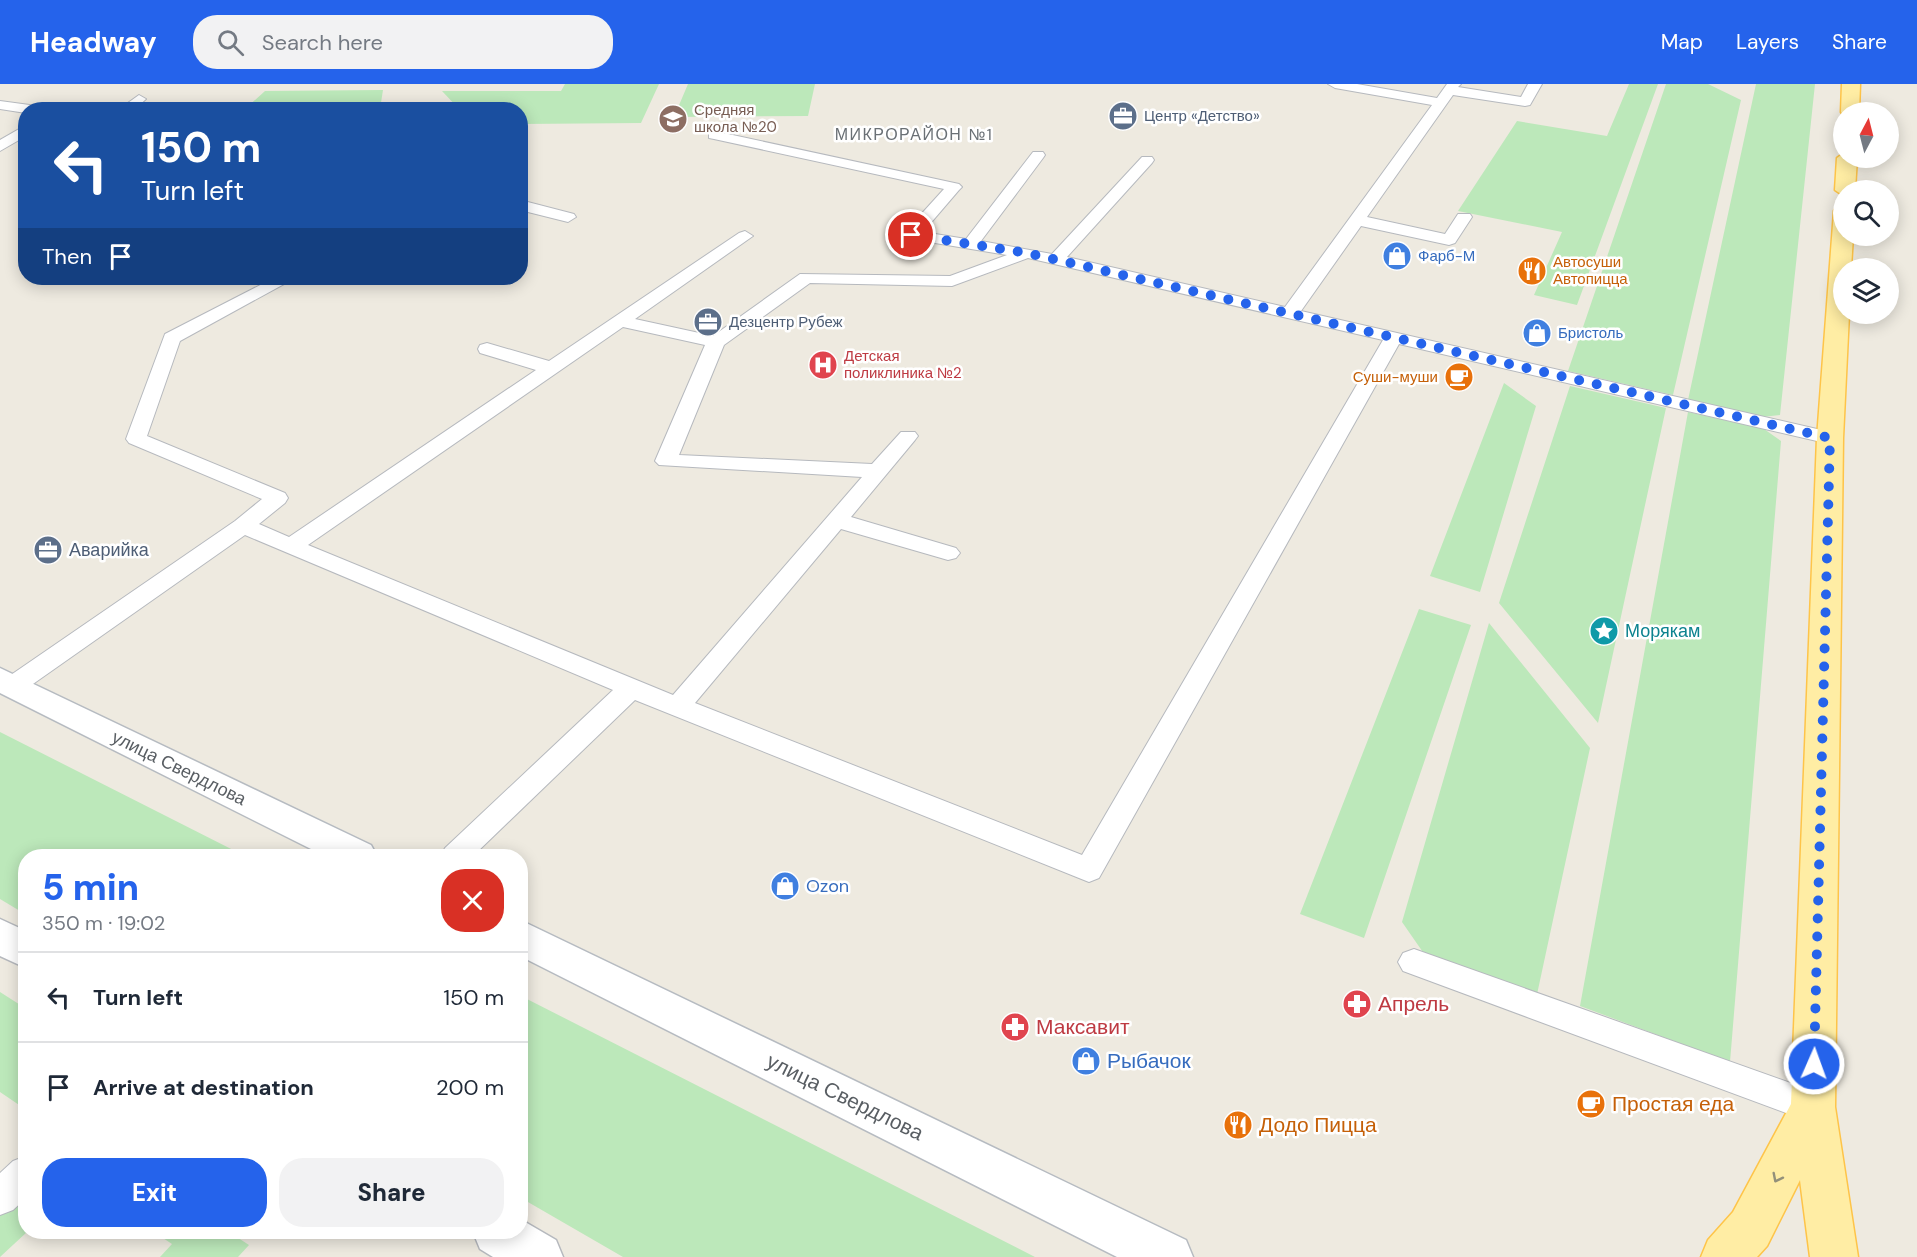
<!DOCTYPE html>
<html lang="en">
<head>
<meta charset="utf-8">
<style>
  body { margin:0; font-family:"DM Sans",sans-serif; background:#f2f2f3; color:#1f2937; height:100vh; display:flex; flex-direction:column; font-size:22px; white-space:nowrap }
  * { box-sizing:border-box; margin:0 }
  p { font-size:20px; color:#747a83 }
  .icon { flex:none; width:33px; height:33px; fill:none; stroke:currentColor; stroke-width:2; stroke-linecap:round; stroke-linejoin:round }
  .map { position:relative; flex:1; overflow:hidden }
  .sheet { position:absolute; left:18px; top:765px; width:510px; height:390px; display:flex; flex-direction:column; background:#fff; border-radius:24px; box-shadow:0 3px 15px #0003 }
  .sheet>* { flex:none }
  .guide { position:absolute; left:18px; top:18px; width:510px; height:183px; border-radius:24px; box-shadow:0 3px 15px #0003; background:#1a4fa0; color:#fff; overflow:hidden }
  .needle { width:39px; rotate:7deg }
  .fabs { position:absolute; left:1833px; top:18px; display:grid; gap:12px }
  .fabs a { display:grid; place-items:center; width:66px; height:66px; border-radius:50%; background:#fff; box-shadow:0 3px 15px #0003; font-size:30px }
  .pin { position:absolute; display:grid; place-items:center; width:51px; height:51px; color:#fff; margin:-26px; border:3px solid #fff; border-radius:50%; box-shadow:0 2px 6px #0007 }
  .me { position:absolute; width:66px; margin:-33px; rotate:2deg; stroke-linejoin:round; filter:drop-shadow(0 0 4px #0008) }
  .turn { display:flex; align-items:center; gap:21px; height:126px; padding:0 24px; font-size:27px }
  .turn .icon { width:78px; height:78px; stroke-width:2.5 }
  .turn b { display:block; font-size:42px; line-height:51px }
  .then { display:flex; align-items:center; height:57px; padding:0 24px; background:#0003; gap:12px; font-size:22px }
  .round { display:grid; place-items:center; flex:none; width:63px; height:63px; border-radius:24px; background:#f2f2f3 }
  .summary { display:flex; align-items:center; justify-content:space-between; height:102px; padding:0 24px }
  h1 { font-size:36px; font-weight:800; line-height:45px; color:#2563eb }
  .cta { display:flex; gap:12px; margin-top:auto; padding:12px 24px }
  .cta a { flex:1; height:69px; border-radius:24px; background:#2563eb; color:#fff; font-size:24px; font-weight:800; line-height:69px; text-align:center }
  .cta a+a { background:#f2f2f3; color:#1f2937 }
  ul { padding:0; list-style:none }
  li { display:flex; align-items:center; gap:18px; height:90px; padding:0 24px; border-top:2px solid #e0e1e3 }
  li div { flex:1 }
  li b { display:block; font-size:22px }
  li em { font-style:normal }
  header { display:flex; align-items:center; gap:36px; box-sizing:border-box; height:84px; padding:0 30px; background:#2563eb; color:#fff }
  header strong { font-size:28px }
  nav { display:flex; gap:33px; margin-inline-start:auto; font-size:21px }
  .search { width:420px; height:54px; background:#f2f2f3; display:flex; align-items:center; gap:15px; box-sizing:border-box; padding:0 21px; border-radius:24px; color:#747a83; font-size:22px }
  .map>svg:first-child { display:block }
  .green { fill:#bce8ba }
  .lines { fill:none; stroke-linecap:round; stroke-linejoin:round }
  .service-casing { stroke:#b6b9be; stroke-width:2 }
  .tertiary-casing { stroke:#b6b9be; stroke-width:3 }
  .secondary-casing { stroke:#b6bbc1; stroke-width:3 }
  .primary-casing { stroke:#fec449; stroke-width:3 }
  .service { fill:#fff; fill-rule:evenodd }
  .tertiary { fill:#fff; fill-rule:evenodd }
  .secondary { fill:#fff; fill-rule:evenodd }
  .primary { fill:#ffeda4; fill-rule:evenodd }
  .oneway { stroke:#93907a }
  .route { stroke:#2563eb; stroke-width:10; stroke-dasharray:0 18 }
  .labels { text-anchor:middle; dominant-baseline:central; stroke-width:5; stroke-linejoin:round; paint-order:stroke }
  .far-education-label { font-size:15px; fill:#785e54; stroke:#fff; text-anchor:start }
  .far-service-label { font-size:15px; fill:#4e5e75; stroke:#fff; text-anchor:start }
  .far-shop-label { font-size:15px; fill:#366cbe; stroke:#fff; text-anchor:start }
  .far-food-label { font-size:15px; fill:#c56008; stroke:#fff; text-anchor:start }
  .far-health-label { font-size:15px; fill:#be3a42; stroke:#fff; text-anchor:start }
  .far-neighbourhood-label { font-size:16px; letter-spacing:1.5px; fill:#6a7075; stroke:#fff }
  .service-label { font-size:18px; fill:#4e5e75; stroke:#fff; text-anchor:start }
  .culture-label { font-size:18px; fill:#0d838f; stroke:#fff; text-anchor:start }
  .street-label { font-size:18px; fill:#595e63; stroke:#fff }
  .shop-label { font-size:18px; fill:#366cbe; stroke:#fff; text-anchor:start }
  .near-health-label { font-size:21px; fill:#be3a42; stroke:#fff; text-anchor:start }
  .near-shop-label { font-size:21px; fill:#366cbe; stroke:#fff; text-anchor:start }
  .near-street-label { font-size:21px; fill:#595e63; stroke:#fff }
  .near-food-label { font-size:21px; fill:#c56008; stroke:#fff; text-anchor:start }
</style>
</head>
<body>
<header>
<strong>Headway</strong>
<div class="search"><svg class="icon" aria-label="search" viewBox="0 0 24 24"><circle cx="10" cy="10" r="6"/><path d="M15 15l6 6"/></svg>Search here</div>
<nav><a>Map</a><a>Layers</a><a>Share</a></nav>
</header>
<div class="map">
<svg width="1917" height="1173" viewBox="0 0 1917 1173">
  <rect width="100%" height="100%" fill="#eeeae0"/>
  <path class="green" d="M565 0H659L641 39 521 40 520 26 459 25 442 7H561Z
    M688 0H815L808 32 674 33Z
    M1629 0H1658L1577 221 1534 211 1562 148 1458 127 1517 37 1607 52Z
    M1666 0H1708L1741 16 1673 311 1568 287Z
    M1756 0H1815L1780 331 1762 333 1688 316Z
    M383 6 380 25H245L265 7Z
    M1504 299 1536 322 1480 508 1430 492Z
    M1570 302 1666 324 1598 639 1499 519Z
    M1688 328 1764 345 1781 357 1730 978 1580 922Z
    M1419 525 1471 541 1364 854 1300 830Z
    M1489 539 1590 664 1536 915 1427 874 1402 838Z
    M0 648 245 772H26L25 830 0 815Z
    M0 908 25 924V1025L0 1008Z
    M521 912 1035 1173H623L521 1114Z
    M25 1108 27 1148 0 1173V1131Z
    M154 1148H229L249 1161 238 1173H160L172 1160Z"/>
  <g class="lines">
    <g class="service-casing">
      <path id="service" d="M1328 0H1357L1437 14 1447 0H1461L1458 3 1521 13 1528 0H1542L1530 21 1525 22 1453 11 1367 133 1445 150 1458 130H1470L1472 133 1455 159 1449 161 1361 142 1301 227 1830 348 1837 350 1840 354 1837 358 1830 360 1399 260 1099 794 1089 798 1079 794 635 616 473 772H441L445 764 613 606 245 451 23 607 14 610 5 607 1 601 5 595 235 437 262 415 129 359 126 355 165 250 274 194H295L180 257 147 352 285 409 288 414 285 419 259 440 289 453 536 286 480 269 478 265 480 261 487 259 549 277 739 149 745 147 753 152 635 235 713 252 800 190 950 192 1007 171 905 154 903 151 905 148 944 105 714 55 709 54V48L714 47 959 100 962 103 959 106 923 148 966 155 1033 68H1043L1045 71 1043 74 981 157 1052 170 1142 73H1152L1154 76 1152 79 1067 173 1285 223 1432 21 1335 4ZM1028 174 1383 256 1082 771 695 619 841 445 948 476 956 474 960 469 956 464 851 433 915 356 918 352 915 348H901L872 380 679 371 724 261 810 199 952 202ZM623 243 705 261 655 377 659 381 862 393 673 611 308 461Z
        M139 11 146 15 134 26H118Z
        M0 17 37 22 44 26H26V29L0 25Z
        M26 41V52L0 67V56Z
        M520 116 574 130 576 133 568 138 520 126Z
        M1414 865 1813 1007 1825 1012 1830 1023 1825 1034 1813 1039 1403 887 1398 878 1403 869Z
        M26 1072V1114L13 1126 0 1131V1089L13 1077Z"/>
    </g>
    <g class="tertiary-casing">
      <path id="tertiary" d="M0 835 26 847V884L0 872Z
        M520 1135 556 1156 563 1173H493L480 1165 473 1148H520Z"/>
    </g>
    <g class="secondary-casing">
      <path id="secondary" d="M0 584 371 761 377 772H325L0 609Z
        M520 836 1186 1156 1193 1173H1117L520 872Z"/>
    </g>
    <g class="primary-casing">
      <path id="primary" d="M1842 0H1860L1859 28H1844V32L1841 28Z
        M1844 69V74H1857L1855 106H1844V112L1835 106 1837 74Z
        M1844 121V152H1853L1851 184H1844V230H1849L1843 354 1835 1023 1858 1173H1810L1800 1096 1767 1162 1757 1173H1701L1708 1156 1733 1128 1791 1020 1817 354 1834 127 1837 123Z"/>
    </g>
    <use href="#service" class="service"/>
    <use href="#tertiary" class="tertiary"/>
    <use href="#secondary" class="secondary"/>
    <use href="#primary" class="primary"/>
  </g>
  <defs><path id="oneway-chevron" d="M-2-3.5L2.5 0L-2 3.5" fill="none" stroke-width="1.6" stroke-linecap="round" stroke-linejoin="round" transform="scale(1.5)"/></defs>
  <use class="oneway" href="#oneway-chevron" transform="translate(1777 1094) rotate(117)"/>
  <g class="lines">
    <path class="route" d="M911 151 1027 169 1830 354 1814 980"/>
  </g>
  <defs>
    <g id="office-disc" transform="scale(1.5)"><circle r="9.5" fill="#5c6f8a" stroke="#fff"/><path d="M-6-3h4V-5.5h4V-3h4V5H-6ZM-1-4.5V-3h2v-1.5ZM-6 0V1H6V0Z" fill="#fff"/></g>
    <g id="school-disc" transform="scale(1.5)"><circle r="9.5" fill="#8d6e63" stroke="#fff"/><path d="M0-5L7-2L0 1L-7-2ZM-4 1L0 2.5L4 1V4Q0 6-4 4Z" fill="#fff"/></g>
    <g id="shop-disc" transform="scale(1.5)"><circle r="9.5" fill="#3f7fe0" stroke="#fff"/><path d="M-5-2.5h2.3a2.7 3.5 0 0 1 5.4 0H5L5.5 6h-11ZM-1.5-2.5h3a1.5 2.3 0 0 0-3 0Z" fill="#fff"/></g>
    <g id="restaurant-disc" transform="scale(1.5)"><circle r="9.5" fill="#e8710a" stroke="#fff"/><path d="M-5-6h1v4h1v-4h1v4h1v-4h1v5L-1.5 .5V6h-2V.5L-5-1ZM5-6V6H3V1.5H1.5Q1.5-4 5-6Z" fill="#fff"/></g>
    <g id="hospital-disc" transform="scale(1.5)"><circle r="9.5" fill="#e0444e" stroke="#fff"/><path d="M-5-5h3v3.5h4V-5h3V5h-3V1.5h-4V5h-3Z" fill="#fff"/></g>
    <g id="cafe-disc" transform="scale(1.5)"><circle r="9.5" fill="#e8710a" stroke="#fff"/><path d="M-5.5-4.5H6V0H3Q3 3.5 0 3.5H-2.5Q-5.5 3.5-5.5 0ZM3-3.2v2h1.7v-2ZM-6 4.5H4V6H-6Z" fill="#fff"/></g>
    <g id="sight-disc" transform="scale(1.5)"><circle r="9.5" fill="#0f9aa8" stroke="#fff"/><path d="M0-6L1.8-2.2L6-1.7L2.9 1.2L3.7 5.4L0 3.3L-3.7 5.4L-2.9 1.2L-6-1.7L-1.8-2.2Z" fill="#fff"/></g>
    <g id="pharmacy-disc" transform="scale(1.5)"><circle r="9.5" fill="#e0444e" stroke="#fff"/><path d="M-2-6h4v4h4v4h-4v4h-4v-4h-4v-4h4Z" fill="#fff"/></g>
  </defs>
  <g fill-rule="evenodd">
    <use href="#office-disc" x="1123" y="32"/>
    <use href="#school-disc" x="673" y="35"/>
    <use href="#shop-disc" x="1397" y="172"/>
    <use href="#restaurant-disc" x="1532" y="187"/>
    <use href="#office-disc" x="708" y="238"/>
    <use href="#shop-disc" x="1537" y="249"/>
    <use href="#hospital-disc" x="823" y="281"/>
    <use href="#cafe-disc" x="1459" y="293"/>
    <use href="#office-disc" x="48" y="466"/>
    <use href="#sight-disc" x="1604" y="547"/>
    <use href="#shop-disc" x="785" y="802"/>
    <use href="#pharmacy-disc" x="1357" y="920"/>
    <use href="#pharmacy-disc" x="1015" y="943"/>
    <use href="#shop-disc" x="1086" y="977"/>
    <use href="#cafe-disc" x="1591" y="1020"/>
    <use href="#restaurant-disc" x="1238" y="1041"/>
  </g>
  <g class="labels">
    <g class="far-education-label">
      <text x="694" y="26">Средняя<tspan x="694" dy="17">школа №20</tspan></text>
    </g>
    <g class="far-service-label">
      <text x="1144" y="32">Центр «Детство»</text>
      <text x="729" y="238">Дезцентр Рубеж</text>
    </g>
    <g class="far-shop-label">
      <text x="1418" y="172">Фарб-М</text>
      <text x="1558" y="249">Бристоль</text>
    </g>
    <g class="far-food-label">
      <text x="1553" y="178">Автосуши<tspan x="1553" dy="17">Автопицца</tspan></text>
      <text x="1438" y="293" text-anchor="end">Суши-муши</text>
    </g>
    <g class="far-health-label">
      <text x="844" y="272">Детская<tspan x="844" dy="17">поликлиника №2</tspan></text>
    </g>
    <g class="far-neighbourhood-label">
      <text x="914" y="50">МИКРОРАЙОН №1</text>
    </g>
    <g class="service-label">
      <text x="69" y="466">Аварийка</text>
    </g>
    <g class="culture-label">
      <text x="1625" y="547">Морякам</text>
    </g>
    <g class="street-label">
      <text transform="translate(179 684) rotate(26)">улица Свердлова</text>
    </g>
    <g class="shop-label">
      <text x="806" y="802">Ozon</text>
    </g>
    <g class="near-health-label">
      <text x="1378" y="920">Апрель</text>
      <text x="1036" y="943">Максавит</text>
    </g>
    <g class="near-shop-label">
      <text x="1107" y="977">Рыбачок</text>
    </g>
    <g class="near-street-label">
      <text transform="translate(845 1013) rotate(26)">улица Свердлова</text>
    </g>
    <g class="near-food-label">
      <text x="1612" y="1020">Простая еда</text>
      <text x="1259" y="1041">Додо Пицца</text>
    </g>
  </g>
</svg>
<div class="fabs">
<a><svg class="needle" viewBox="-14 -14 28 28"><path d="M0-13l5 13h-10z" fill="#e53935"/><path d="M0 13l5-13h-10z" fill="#747a83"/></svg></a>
<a><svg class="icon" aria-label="search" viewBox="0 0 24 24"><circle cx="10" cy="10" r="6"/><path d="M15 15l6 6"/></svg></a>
<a><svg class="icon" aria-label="layers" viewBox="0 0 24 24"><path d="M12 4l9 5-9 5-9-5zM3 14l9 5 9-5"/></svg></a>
</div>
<div class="pin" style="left:911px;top:151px;background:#d93025"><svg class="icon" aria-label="arrive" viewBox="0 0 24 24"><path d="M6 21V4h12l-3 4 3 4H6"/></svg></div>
<svg class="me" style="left:1814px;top:980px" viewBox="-20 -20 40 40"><circle r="17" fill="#2563eb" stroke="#fff" stroke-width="3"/><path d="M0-11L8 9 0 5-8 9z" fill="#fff"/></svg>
<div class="guide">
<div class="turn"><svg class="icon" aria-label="left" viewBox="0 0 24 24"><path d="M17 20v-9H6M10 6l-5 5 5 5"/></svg><div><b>150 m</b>Turn left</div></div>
<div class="then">Then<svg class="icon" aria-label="arrive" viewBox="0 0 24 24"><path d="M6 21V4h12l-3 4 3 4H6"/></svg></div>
</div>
<section class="sheet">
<div class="summary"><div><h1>5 min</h1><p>350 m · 19:02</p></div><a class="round" style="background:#d93025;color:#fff"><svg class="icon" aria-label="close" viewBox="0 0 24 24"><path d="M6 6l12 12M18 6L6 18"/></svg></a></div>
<ul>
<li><svg class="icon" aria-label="left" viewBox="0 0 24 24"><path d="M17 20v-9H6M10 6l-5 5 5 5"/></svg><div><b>Turn left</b></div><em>150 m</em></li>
<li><svg class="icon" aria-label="arrive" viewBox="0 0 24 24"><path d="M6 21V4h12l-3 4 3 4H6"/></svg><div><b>Arrive at destination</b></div><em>200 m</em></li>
</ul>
<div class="cta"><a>Exit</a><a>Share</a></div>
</section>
</div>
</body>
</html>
